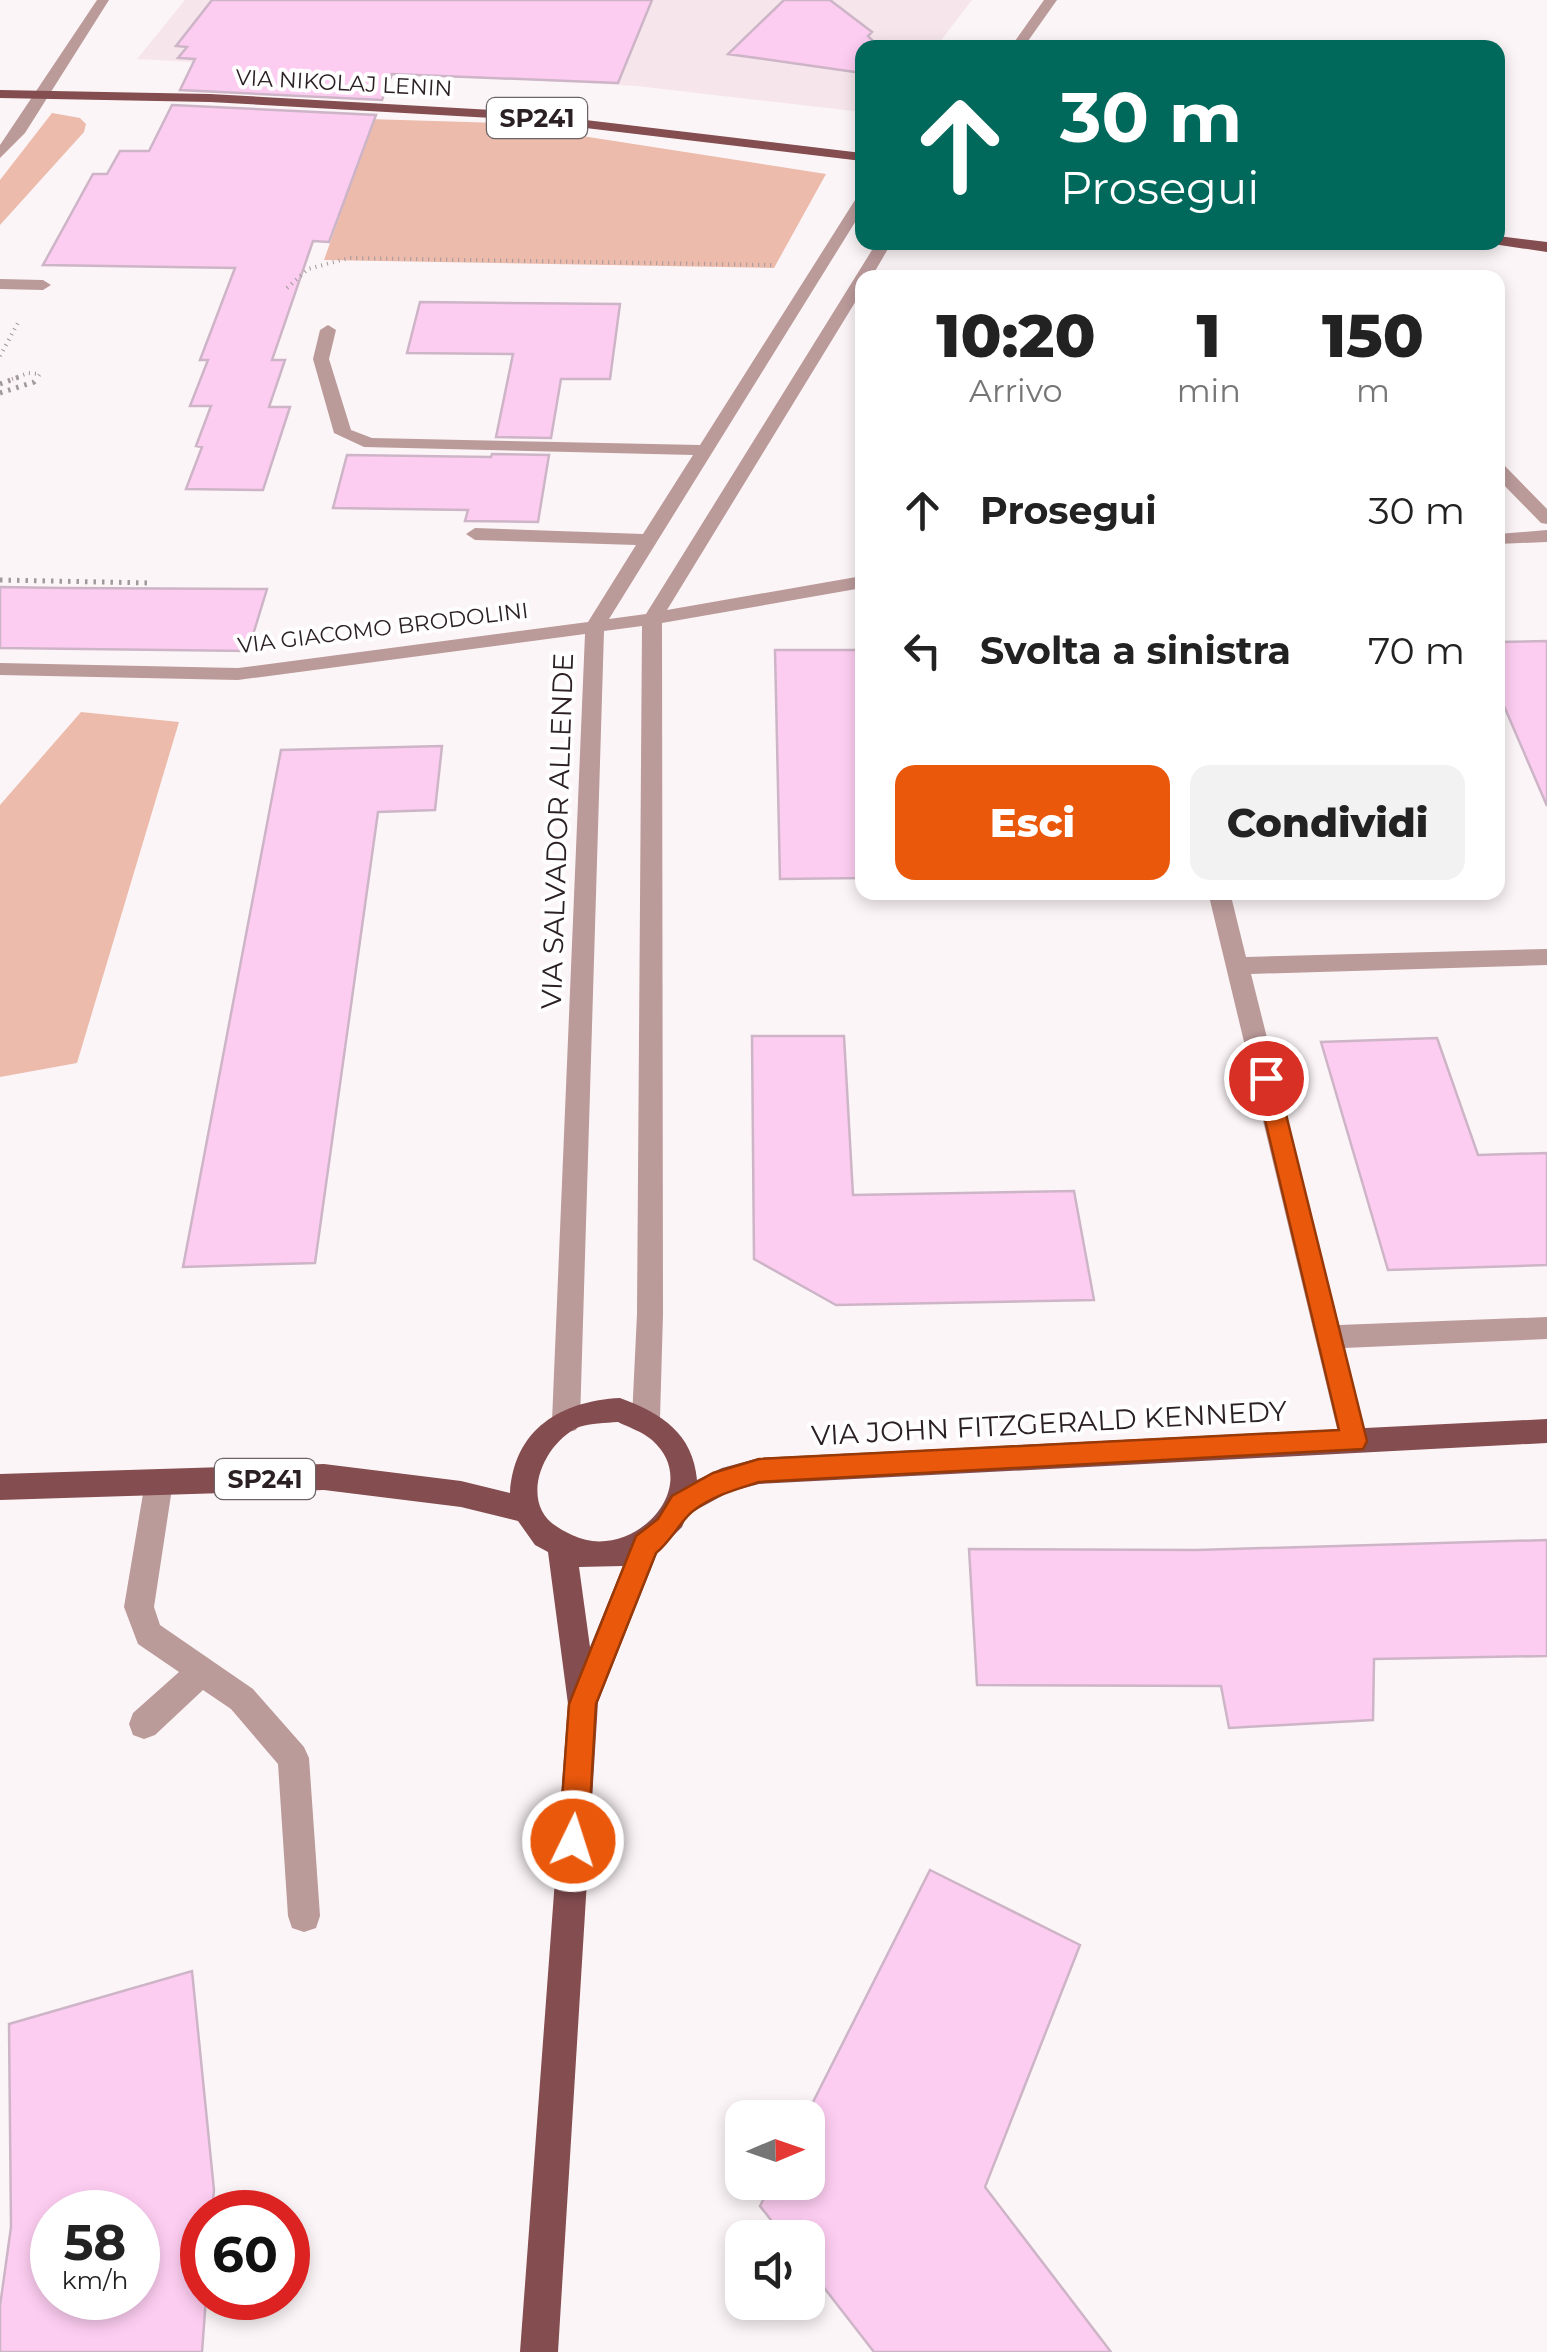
<!DOCTYPE html>
<html lang="it">
<head>
<meta charset="utf-8">
<style>
  body { margin:0; font-family:Montserrat,sans-serif; background:#f2f2f2; color:#222; height:100vh; display:flex; flex-direction:column; font-size:38px; white-space:nowrap }
  * { box-sizing:border-box; margin:0 }
  p { font-size:32px; color:#767676 }
  .icon { flex:none; width:55px; height:55px; fill:none; stroke:currentColor; stroke-width:2; stroke-linecap:round; stroke-linejoin:round }
  .map { position:relative; flex:1; overflow:hidden }
  .panel { position:absolute; left:855px; top:270px; width:650px; height:630px; display:flex; flex-direction:column; background:#fff; border-radius:20px; box-shadow:0 5px 15px #0003 }
  .panel>* { flex:none }
  .guide { position:absolute; left:855px; top:40px; width:650px; height:210px; border-radius:20px; box-shadow:0 5px 15px #0003; background:#00695c; color:#fff; overflow:hidden }
  .needle { width:65px; rotate:88deg }
  .controls { position:absolute; left:725px; top:2100px; display:grid; gap:20px }
  .controls a { display:grid; place-items:center; width:100px; height:100px; border-radius:20px; background:#fff; box-shadow:0 5px 15px #0003; font-size:50px }
  .speed { position:absolute; left:30px; top:2190px; display:flex; gap:20px; font-size:50px; font-weight:700; text-align:center }
  .speed>* { display:grid; place-content:center; width:130px; height:130px; border-radius:50%; background:#fff; box-shadow:0 5px 15px #0003; line-height:1 }
  .speed small { font-size:25px; font-weight:400 }
  .speed .limit { border:15px solid #d22; background:#fff; color:#111 }
  .pin { position:absolute; display:grid; place-items:center; width:85px; height:85px; color:#fff; margin:-42px; border:5px solid #fff; border-radius:50%; box-shadow:0 2px 10px #0007 }
  .me { position:absolute; width:110px; margin:-55px; rotate:4deg; stroke-linejoin:round; filter:drop-shadow(0 0 8px #0008) }
  .turn { display:flex; align-items:center; gap:35px; height:210px; padding:0 40px; font-size:45px }
  .turn .icon { width:130px; height:130px; stroke-width:2.5 }
  .turn b { display:block; font-size:70px; line-height:85px }
  .eta { display:flex; justify-content:space-evenly; align-items:center; height:170px; text-align:center }
  .eta b { font-size:60px; font-weight:800; line-height:70px }
  .action { display:flex; gap:20px; margin-top:auto; padding:20px 40px }
  .action a { flex:1; height:115px; border-radius:20px; background:#ea580c; color:#fff; font-size:40px; font-weight:800; line-height:115px; text-align:center }
  .action a+a { background:#f2f2f2; color:#222 }
  ul { padding:0; list-style:none }
  li { display:flex; align-items:center; gap:30px; height:140px; padding:0 40px }
  li div { flex:1 }
  li b { display:block; font-size:38px }
  li em { font-style:normal }
  .map>svg:first-child { display:block }
  .built { fill:#f6e6eb }
  .green { fill:#ecbbab }
  .building { fill:#fdcdf1; stroke:#cdb5c7; stroke-width:2.5; fill-rule:evenodd }
  .lines { fill:none; stroke-linecap:round; stroke-linejoin:round }
  .path-far1 { stroke:#a1989b; stroke-width:4; stroke-dasharray:1 5; stroke-linecap:butt }
  .path { stroke:#a1989b; stroke-width:5; stroke-dasharray:2.5 6; stroke-linecap:butt }
  .minor { fill:#bb9a9a; fill-rule:evenodd }
  .major { fill:#844d4f; fill-rule:evenodd }
  .route { fill:#ea580c; stroke:#983908; stroke-width:2.5 }
  .labels { text-anchor:middle; dominant-baseline:central; stroke-width:8; stroke-linejoin:round; paint-order:stroke }
  .far-street-label { font-size:22px; fill:#2b2024; stroke:#fff }
  .shield { fill:#fff; stroke:#6b6366; stroke-width:2.5 }
  .shield-label { font-size:25px; font-weight:bold; fill:#2b2024 }
  .street-label { font-size:28px; fill:#2b2024; stroke:#fff }
</style>
</head>
<body>
<div class="map">
<svg width="1547" height="2352" viewBox="0 0 1547 2352">
  <rect width="100%" height="100%" fill="#fcf5f7"/>
  <path class="built" d="M185 0H972L936 47 862 48V112L636 86 137 59Z"/>
  <path class="green" d="M52 113 80 118 86 124 84 132 0 225V180Z
    M176 113 499 123 826 174 774 268 324 260 366 141 156 137Z
    M81 712 179 722 77 1063 0 1077V805Z"/>
  <path class="building" d="M212 0H652L618 83 392 74 382 100 180 90 195 59 178 58 187 47 176 46Z
    M784 0H830L872 32 868 36 880 48H862V73L728 54Z
    M172 105 376 115 329 242 313 241 272 360H285L269 407H290L263 490 186 489 202 447 196 446 211 406H190L208 360H200L235 268 43 265 93 174H107L120 151H149Z
    M420 302 620 304 610 379H561L551 438 496 437 513 354 407 353Z
    M492 454 549 455 538 522 465 521 468 510 333 508 347 455 491 457Z
    M0 587 63 588 267 589 248 651 0 648Z
    M1547 641V806L1498 692V642Z
    M775 650H862V878L780 879Z
    M442 746 435 810 378 812 315 1263 183 1267 281 750Z
    M752 1036H844L853 1195 1074 1191 1094 1300 836 1305 754 1259Z
    M1437 1038 1478 1155 1547 1153V1265L1388 1270 1321 1042Z
    M1547 1540V1656L1374 1659 1373 1720 1229 1728 1221 1686 977 1685 969 1549 1196 1550Z
    M930 1870 1080 1945 985 2187 1111 2352H874L808 2267V2238H785L760 2206 772 2182H808L805 2118Z
    M192 1971 214 2190 212 2212H202V2298H206L202 2352H0V2306L11 2227 9 2024ZM52 2212H138V2298H52Z"/>
  <g class="lines">
    <path class="path-far1" d="M287 288 308 269 349 258 775 265
      M0 356 19 321
      M12 379 28 373 40 374 36 379"/>
    <path class="path" d="M0 384 19 377
      M0 393 34 382 38 377
      M0 580 151 583"/>
    <path class="minor" d="M97 0H109L25 133 0 158V145Z
      M1044 0H1057L1023 48H1010Z
      M862 196V211L609 619 646 614 877 242H892L871 278H862V291L667 610 862 576V588L662 623 663 1314 660 1418 656 1427 646 1430 636 1427 632 1418 637 1314 642 626 604 631 580 1421 576 1430 566 1433 556 1430 552 1421 585 634 238 680 0 675V663L238 668 588 622 636 545 475 540 466 534 475 528 643 534 693 455 364 447 334 433 313 359 320 330 328 325 336 330 329 359 351 430 372 438 700 445 855 200Z
      M1305 272 1313 277 1296 278Z
      M0 279 43 280 51 285 43 290 0 289Z
      M1498 464 1504 465 1547 509V524L1541 523 1498 479Z
      M1547 530V542L1498 544V534Z
      M1208 892H1230L1246 957 1547 949V965L1251 974 1339 1325 1547 1317V1339L1344 1348 1368 1441 1364 1450 1354 1453 1344 1450 1340 1441Z
      M159 1469 169 1473 173 1482 154 1607 160 1625 253 1689 304 1747 309 1758 320 1916 316 1928 304 1932 292 1928 288 1916 278 1764 231 1709 203 1690 155 1735 144 1739 133 1735 129 1724 133 1713 179 1672 138 1644 124 1607 145 1482 149 1473Z"/>
    <path class="major" d="M0 90 210 94 510 111 862 153V161L510 119 210 102 0 98Z
      M1498 236 1547 242V252L1493 244 1498 242Z
      M620 1398C662 1413 693 1434 697 1480L722 1468 759 1458 1547 1419V1443L759 1484 729 1492 687 1515 682 1527 658 1551 598 1702 558 2352H520L568 1704 548 1552 535 1545 518 1521 461 1507 324 1490 0 1500V1474L324 1464 461 1481 510 1493C514 1429 561 1401 620 1398ZM618 1422C628 1427 643 1432 652 1440 706 1488 630 1564 572 1535 560 1529 548 1523 542 1511 527 1481 551 1439 579 1427 591 1423 605 1423 618 1422ZM623 1566 590 1647 579 1567Z"/>
  </g>
  <path class="route" d="M1266 1069 1277 1078 1367 1441 1363 1449 759 1482C737 1489 712 1496 693 1511 681 1520 672 1540 656 1553L596 1704 588 1841 584 1852 573 1856 563 1852 559 1841 569 1704 636 1536 658 1519 672 1496 713 1473 759 1459 1339 1430 1255 1078Z"/>
  <g class="labels">
    <g class="far-street-label">
      <text transform="translate(344 83) rotate(3)">VIA NIKOLAJ LENIN</text>
      <text transform="translate(383 628) rotate(-7)">VIA GIACOMO BRODOLINI</text>
    </g>
    <g class="shield">
      <rect x="487" y="98" width="100" height="40" rx="8"/>
      <rect x="215" y="1459" width="100" height="40" rx="8"/>
    </g>
    <g class="shield-label">
      <text x="537" y="118">SP241</text>
      <text x="265" y="1479">SP241</text>
    </g>
    <g class="street-label">
      <text transform="translate(557 831) rotate(-88)">VIA SALVADOR ALLENDE</text>
      <text transform="translate(1049 1423) rotate(-3)">VIA JOHN FITZGERALD KENNEDY</text>
    </g>
  </g>
</svg>
<div class="controls">
<a><svg class="needle" viewBox="-14 -14 28 28"><path d="M0-13l5 13h-10z" fill="#e53935"/><path d="M0 13l5-13h-10z" fill="#767676"/></svg></a>
<a><svg class="icon" aria-label="sound" viewBox="0 0 24 24"><path d="M4 9h4l5-4v14l-5-4H4zM17 9q2 3 0 6"/></svg></a>
</div>
<div class="speed"><div>58<small>km/h</small></div><div class="limit">60</div></div>
<div class="pin" style="left:1266px;top:1078px;background:#d93025"><svg class="icon" aria-label="arrive" viewBox="0 0 24 24"><path d="M6 21V4h12l-3 4 3 4H6"/></svg></div>
<svg class="me" style="left:573px;top:1841px" viewBox="-20 -20 40 40"><circle r="17" fill="#ea580c" stroke="#fff" stroke-width="3"/><path d="M0-11L8 9 0 5-8 9z" fill="#fff"/></svg>
<div class="guide">
<div class="turn"><svg class="icon" aria-label="ahead" viewBox="0 0 24 24"><path d="M12 20V5M6 11l6-6 6 6"/></svg><div><b>30 m</b>Prosegui</div></div>
</div>
<section class="panel">
<div class="eta">
<div><b>10:20</b><p>Arrivo</p></div>
<div><b>1</b><p>min</p></div>
<div><b>150</b><p>m</p></div>
</div>
<ul>
<li><svg class="icon" aria-label="ahead" viewBox="0 0 24 24"><path d="M12 20V5M6 11l6-6 6 6"/></svg><div><b>Prosegui</b></div><em>30 m</em></li>
<li><svg class="icon" aria-label="left" viewBox="0 0 24 24"><path d="M17 20v-9H6M10 6l-5 5 5 5"/></svg><div><b>Svolta a sinistra</b></div><em>70 m</em></li>
</ul>
<div class="action"><a>Esci</a><a>Condividi</a></div>
</section>
</div>
</body>
</html>
